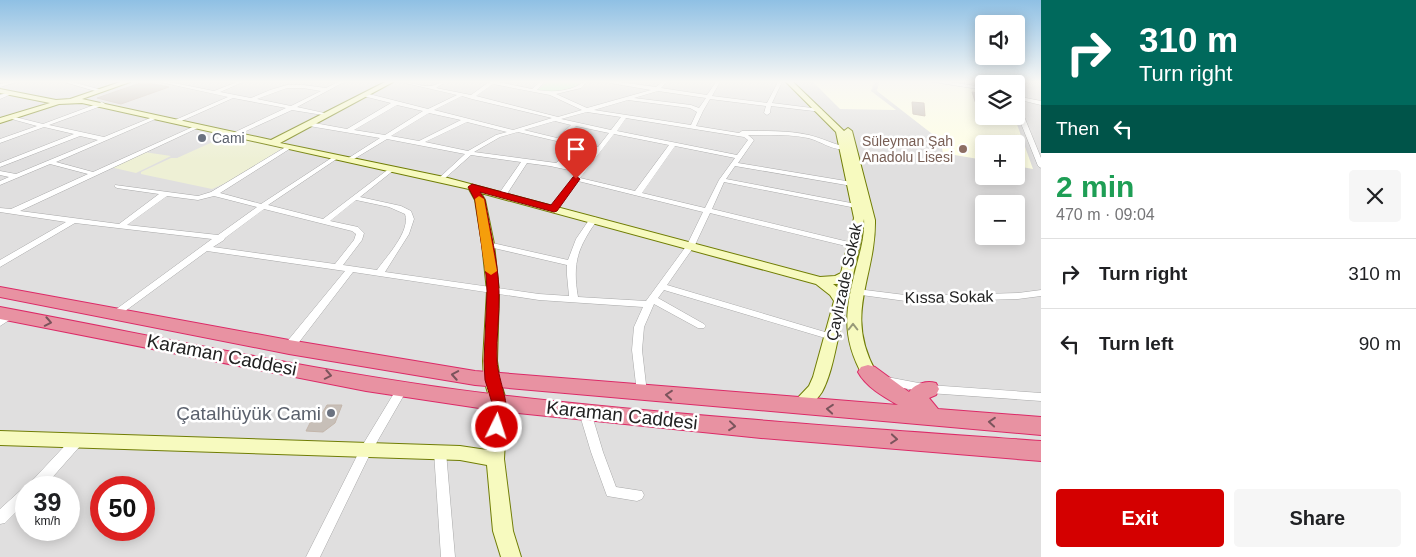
<!DOCTYPE html>
<html lang="en">
<head>
<meta charset="utf-8">
<style>
  body { margin:0; font-family:Arial,sans-serif; background:#f6f6f6; color:#202124; height:100vh; display:flex; flex-direction:column; font-size:19px; white-space:nowrap }
  * { box-sizing:border-box; margin:0 }
  p { font-size:16px; color:#757577 }
  .icon { flex:none; width:28px; height:28px; fill:none; stroke:currentColor; stroke-width:2; stroke-linecap:round; stroke-linejoin:round }
  .map { position:relative; flex:1; overflow:hidden }
  .side { display:flex; flex-direction:column; background:#fff; width:375px }
  .side>* { flex:none }
  .guide { background:#00695c; color:#fff; overflow:hidden }
  .tools { position:absolute; left:975px; top:15px; display:grid; gap:10px }
  .tools a { display:grid; place-items:center; width:50px; height:50px; border-radius:5px; background:#fff; box-shadow:0 2px 12px #0003; font-size:25px }
  .speed { position:absolute; left:15px; top:476px; display:flex; gap:10px; font-size:25px; font-weight:700; text-align:center }
  .speed>* { display:grid; place-content:center; width:65px; height:65px; border-radius:50%; background:#fff; box-shadow:0 2px 12px #0003; line-height:1 }
  .speed small { font-size:12px; font-weight:400 }
  .speed .limit { border:8px solid #d22; background:#fff; color:#111 }
  .pin { position:absolute; display:grid; place-items:center; width:42px; height:42px; color:#fff; margin:-51px -21px; border-radius:50% 50% 50% 0; rotate:-45deg; box-shadow:0 0 5px #0007 }
  .pin .icon { rotate:45deg }
  .me { position:absolute; width:55px; margin:-28px; rotate:4deg; stroke-linejoin:round; filter:drop-shadow(0 0 4px #0008) }
  .turn { display:flex; align-items:center; gap:18px; height:105px; padding:0 15px; font-size:22px }
  .turn .icon { width:65px; height:65px; stroke-width:2.5 }
  .turn b { display:block; font-size:35px; line-height:42px }
  .then { display:flex; align-items:center; height:48px; padding:0 15px; background:#0003; gap:10px; font-size:19px }
  .round { display:grid; place-items:center; flex:none; width:52px; height:52px; border-radius:5px; background:#f6f6f6 }
  .summary { display:flex; align-items:center; justify-content:space-between; height:85px; padding:0 15px }
  h1 { font-size:30px; font-weight:700; line-height:38px; color:#1e9e55 }
  .primary-button { display:flex; gap:10px; margin-top:auto; padding:10px 15px }
  .primary-button a { flex:1; height:58px; border-radius:5px; background:#d40000; color:#fff; font-size:20px; font-weight:700; line-height:58px; text-align:center }
  .primary-button a+a { background:#f6f6f6; color:#202124 }
  ul { padding:0; list-style:none }
  li { display:flex; align-items:center; gap:15px; height:70px; padding:0 15px; border-top:1px solid #e0e0e0 }
  li div { flex:1 }
  li b { display:block; font-size:19px }
  li em { font-style:normal }
  main { display:flex; flex:1; min-height:0 }
  .map>svg:first-child { display:block }
  .residential { fill:#e0dfdf; fill-rule:evenodd }
  .education { fill:#ffffe5 }
  .farmland { fill:#eef0d5 }
  .park { fill:#c8facc }
  .building { fill:#c7bfb8; stroke:#c4b6ab }
  .lines { fill:none; stroke-linecap:round; stroke-linejoin:round }
  .street-casing { stroke:#a9a9a9; stroke-width:1 }
  .secondary-casing { stroke:#707d05; stroke-width:2 }
  .highway-casing { stroke:#dc2a67; stroke-width:2 }
  .street { fill:#fff; fill-rule:evenodd }
  .secondary { fill:#f7fabf; fill-rule:evenodd }
  .highway { fill:#e892a2; fill-rule:evenodd }
  .oneway { stroke:#7b545c }
  .oneway2 { stroke:#979978 }
  .route { fill:#d40000; stroke:#8a0000 }
  .slow { fill:#f59e0b }
  .worship-dot { fill:#6b7280; stroke:#fff; stroke-width:2 }
  .education-dot { fill:#8d6e63; stroke:#fff; stroke-width:2 }
  .labels { text-anchor:middle; dominant-baseline:central; stroke-width:5; stroke-linejoin:round; paint-order:stroke }
  .far-worship-label { font-size:14px; fill:#5b616d; stroke:#fff; text-anchor:start }
  .far-education-label { font-size:14px; fill:#785e54; stroke:#fff; text-anchor:end }
  .street-label { font-size:16px; fill:#222; stroke:#fff }
  .near-street-label { font-size:19px; fill:#222; stroke:#fff }
  .near-worship-label { font-size:19px; fill:#5b616d; stroke:#fff; text-anchor:end }
</style>
</head>
<body>
<main>
<div class="map">
<svg width="1041" height="557" viewBox="0 0 1041 557">
  <rect width="100%" height="100%" fill="#f2efe9"/>
  <path class="residential" d="M0 82H1041V557H0ZM984 84H1016V116H984ZM984 144H1016V176H984ZM984 204H1016V236H984ZM26 488H69V530H26ZM101 488H144V530H101Z"/>
  <path class="education" d="M813 82H874L871 91 896 110 840 109Z
    M879 82H929L984 90V116H1014L1033 169 1016 166V144H984V160L943 153 940 140 877 91Z"/>
  <path class="farmland" d="M226 136 283 148 228 182 212 189 141 174V172L171 158H177Z
    M144 152 171 156 136 173 110 167Z"/>
  <path class="park" d="M547 82H582C570 92 552 93 538 90Z"/>
  <path class="building" d="M143 82 169 87 121 104 97 98Z
    M972 92 984 94V105L976 104Z
    M912 102 924 103 925 116 913 114Z
    M327 405H342L335 423 323 432 306 431 311 421 318 420Z"/>
  <g class="lines">
    <g class="street-casing">
      <path id="street" d="M10 82H17L0 87V84Z
        M64 82H72L102 90 99 92Z
        M160 82H169L214 91 237 82H243L220 92 251 98 270 90 287 85H303L326 88 338 82H344L297 107 329 114V116L292 110 235 136 232 134 233 133 286 108 233 98 177 123 174 121 175 120 228 97ZM287 88H303L321 91 291 106 257 99Z
        M401 82C410 82 422 87 430 86 435 86 439 82 445 82L436 88 471 95 489 82H498L532 89 540 82H545L537 90C550 92 564 92 577 86 581 84 582 82 587 82L581 88 556 94 587 108 651 90 610 83 608 82H619L656 87 662 82H667L661 88 707 95 716 82H720L712 96 767 103 778 82H782L772 103 820 109 822 110V112L771 106 770 113 767 115 764 113 766 106 710 99 703 111 696 126 739 133 742 131C764 131 787 130 809 135 822 138 833 144 846 147V149C832 151 821 141 808 138 789 134 768 135 748 135L754 140 738 163 852 182 855 184 852 186 735 166 726 179 856 204 860 206 856 208 724 182 712 209 857 244 858 246 854 248 710 213 695 245 667 285 835 335 837 337 835 339 832 340 664 290 658 298 704 324 706 326 704 328H698L654 304 644 327 642 350 647 393 646 396 642 397 638 396 637 393 632 350 634 327 643 307 539 300 353 272 293 350H285L284 347 285 344 345 271 207 251 117 317 114 318 109 315 111 313 212 239 75 223 0 267V260L66 222 0 212V208L11 209 88 174 50 164 0 185V181L9 177 0 175V171L16 174 98 140 80 136 0 167V163L74 134 44 127 0 143V139L37 126 8 118 11 116 43 124 102 102 105 104 104 105 49 125 104 137 155 116 160 117 56 162 93 172 197 125 202 126 20 211 119 224 159 194 117 188 114 186 115 185 198 196 211 192 289 145 292 147 291 148 220 193 261 204 336 155 339 157 338 158 268 205 323 219 390 168H394V170L360 197 401 206 411 211 414 219 409 234 385 272 539 294 569 296 567 275V265L485 246 484 244 488 242 568 260 576 239 591 217H594L598 219C578 247 572 262 578 297L646 301 687 245 703 212 578 181 557 211H554L550 209 578 172 550 166 527 163 505 197H502L498 195 521 162 471 155 443 180 441 181 438 179 439 178 465 154 387 139 349 162 347 161V159L380 138 309 126 306 124 309 122 347 129 391 103 363 96 362 95 365 93 428 109 457 95ZM493 84 550 95 582 110 558 117 476 96ZM658 91 706 98 699 108 691 105 634 98ZM462 96 472 99 552 118 513 130 434 110ZM628 100 690 108 697 112 691 125 594 110ZM397 105 423 111 385 135 354 130ZM587 112 621 117 611 130 561 119ZM429 113 461 120 419 141 391 136ZM626 118 744 137 748 140 737 155 617 131ZM555 121 571 125 557 138 524 130ZM467 122 507 132 496 135 468 151 425 142ZM576 126 609 133 598 147 563 139ZM518 132 595 150 581 169 562 165 575 153V151L573 150 556 163 474 152 500 137ZM614 134 669 145 635 191 580 178ZM675 146 735 158 719 180 705 208 642 193ZM167 196 198 200 214 196 257 207 218 235 127 225ZM356 200 389 207 405 214C411 231 386 257 377 270L343 265 362 240 364 233 358 227 330 221ZM264 209 352 231 356 234 354 240 335 264 213 247 224 240 225 238Z
        M938 82H949L984 87V90L940 83Z
        M9 92 14 93 0 99V95Z
        M1016 96 1041 101V105L1016 99Z
        M1016 102 1019 104 1041 158V168L1038 166 1016 111Z
        M857 289 913 296 1018 293 1041 290V296L1018 299 913 302 854 294 852 292Z
        M11 312 16 315 14 317 0 326V318Z
        M887 377 929 385 1041 393V401L929 393 883 384 882 381 883 378Z
        M403 384 407 385 408 388 370 454 320 557H306L362 446 399 385Z
        M585 407 589 409 591 412 603 452 616 487 642 491 644 495 642 499 637 501 607 496 591 452 579 412 581 409Z
        M77 436 81 437 83 441 81 445 43 488H28L29 484 73 437Z
        M440 447 444 448 446 452 455 557H441L434 452 436 448Z
        M26 488V502L5 523 0 524V509L21 490Z"/>
    </g>
    <g class="secondary-casing">
      <path id="secondary" d="M120 82H130L82 99 271 140 385 82H393L280 143 444 177 820 277 835 276 841 273 854 218 836 132 786 82H793L844 131 848 128 852 131 875 220C876 278 843 313 876 372L873 376 868 378 863 376C840 335 846 308 857 264 861 249 865 234 864 219 858 257 849 293 840 330 835 350 832 373 822 392 816 401 804 414 792 411L790 406 809 386 813 377 834 301 830 295 816 284 481 193 485 200 494 244 499 291 497 361 500 380 507 403 504 459 513 531 521 557H501L493 531 487 465 460 460 0 445V431L460 446 487 450 491 403 484 380 483 361 487 291 482 244 475 200 469 189 82 103 59 104 0 123V118L50 103 0 93V89L56 100 70 99ZM833 284H838L837 287Z"/>
    </g>
    <g class="highway-casing">
      <path id="highway" d="M0 287 289 340 475 371 898 405C884 397 866 387 858 372L861 367 868 365 875 367 909 392C915 384 926 380 936 383L939 389 936 395 929 398 938 409 1041 417V435L475 385 289 354 0 297Z
        M0 307C166 338 332 375 499 395 679 416 860 428 1041 441V461L761 438 499 411 366 391 0 319Z"/>
    </g>
    <use href="#street" class="street"/>
    <use href="#secondary" class="secondary"/>
    <use href="#highway" class="highway"/>
  </g>
  <defs><path id="oneway-chevron" d="M-2-3.5L2.5 0L-2 3.5" fill="none" stroke-width="1.6" stroke-linecap="round" stroke-linejoin="round" transform="scale(1.25)"/></defs>
  <g class="oneway">
    <use href="#oneway-chevron" transform="translate(48 322) rotate(11)"/>
    <use href="#oneway-chevron" transform="translate(328 375) rotate(11)"/>
    <use href="#oneway-chevron" transform="translate(455 375) rotate(-170)"/>
    <use href="#oneway-chevron" transform="translate(669 395) rotate(-175)"/>
    <use href="#oneway-chevron" transform="translate(830 409) rotate(-175)"/>
    <use href="#oneway-chevron" transform="translate(992 422) rotate(-175)"/>
    <use href="#oneway-chevron" transform="translate(732 426) rotate(6)"/>
    <use href="#oneway-chevron" transform="translate(894 439) rotate(5)"/>
  </g>
  <use class="oneway2" href="#oneway-chevron" transform="translate(853 327) rotate(-90)"/>
  <linearGradient id="sky" x2="0" y2="1"><stop stop-color="#8fc0e4"/><stop offset="0.51" stop-color="#f9f8f5"/><stop offset="1" stop-color="#f9f8f5" stop-opacity="0"/></linearGradient>
  <rect width="1041" height="160" fill="url(#sky)"/>
  <path class="route" d="M576 176 580 179 557 211 554 212 480 192 485 200C490 230 498 261 499 291 500 314 496 337 497 360 498 383 514 409 503 431L497 433 492 431 490 427 492 403 485 380 484 361 487 291 486 275 475 200 468 187 472 184 551 205 573 177Z"/>
  <path class="slow" d="M479 196 484 199 497 271 491 275 485 271 475 199Z"/>
  <g class="worship-dot">
    <circle cx="202" cy="138" r="5"/>
    <circle cx="331" cy="413" r="5"/>
  </g>
  <circle class="education-dot" cx="963" cy="149" r="5"/>
  <g class="labels">
    <g class="far-worship-label">
      <text x="212" y="138">Cami</text>
    </g>
    <g class="far-education-label">
      <text x="953" y="141">Süleyman Şah<tspan x="953" dy="16">Anadolu Lisesi</tspan></text>
    </g>
    <g class="street-label">
      <text transform="translate(844 282) rotate(-78)">Çaylızade Sokak</text>
      <text transform="translate(949 297) rotate(-1)">Kıssa Sokak</text>
    </g>
    <g class="near-street-label">
      <text transform="translate(222 355) rotate(11)">Karaman Caddesi</text>
      <text transform="translate(622 415) rotate(6)">Karaman Caddesi</text>
    </g>
    <g class="near-worship-label">
      <text x="321" y="413">Çatalhüyük Cami</text>
    </g>
  </g>
</svg>
<div class="tools">
<a><svg class="icon" aria-label="sound" viewBox="0 0 24 24"><path d="M4 9h4l5-4v14l-5-4H4zM17 9q2 3 0 6"/></svg></a>
<a><svg class="icon" aria-label="layers" viewBox="0 0 24 24"><path d="M12 4l9 5-9 5-9-5zM3 14l9 5 9-5"/></svg></a>
<a>+</a>
<a>−</a>
</div>
<div class="speed"><div>39<small>km/h</small></div><div class="limit">50</div></div>
<div class="pin" style="left:576px;top:179px;background:#d93025"><svg class="icon" aria-label="arrive" viewBox="0 0 24 24"><path d="M6 21V4h12l-3 4 3 4H6"/></svg></div>
<svg class="me" style="left:497px;top:427px" viewBox="-20 -20 40 40"><circle r="17" fill="#d40000" stroke="#fff" stroke-width="3"/><path d="M0-11L8 9 0 5-8 9z" fill="#fff"/></svg>
</div>
<section class="side">
<div class="guide">
<div class="turn"><svg class="icon" aria-label="right" viewBox="0 0 24 24"><path d="M7 20v-9h11M14 6l5 5-5 5"/></svg><div><b>310 m</b>Turn right</div></div>
<div class="then">Then<svg class="icon" aria-label="left" viewBox="0 0 24 24"><path d="M17 20v-9H6M10 6l-5 5 5 5"/></svg></div>
</div>
<div class="summary"><div><h1>2 min</h1><p>470 m · 09:04</p></div><a class="round"><svg class="icon" aria-label="close" viewBox="0 0 24 24"><path d="M6 6l12 12M18 6L6 18"/></svg></a></div>
<ul>
<li><svg class="icon" aria-label="right" viewBox="0 0 24 24"><path d="M7 20v-9h11M14 6l5 5-5 5"/></svg><div><b>Turn right</b></div><em>310 m</em></li>
<li><svg class="icon" aria-label="left" viewBox="0 0 24 24"><path d="M17 20v-9H6M10 6l-5 5 5 5"/></svg><div><b>Turn left</b></div><em>90 m</em></li>
</ul>
<div class="primary-button"><a>Exit</a><a>Share</a></div>
</section>
</main>
</body>
</html>
